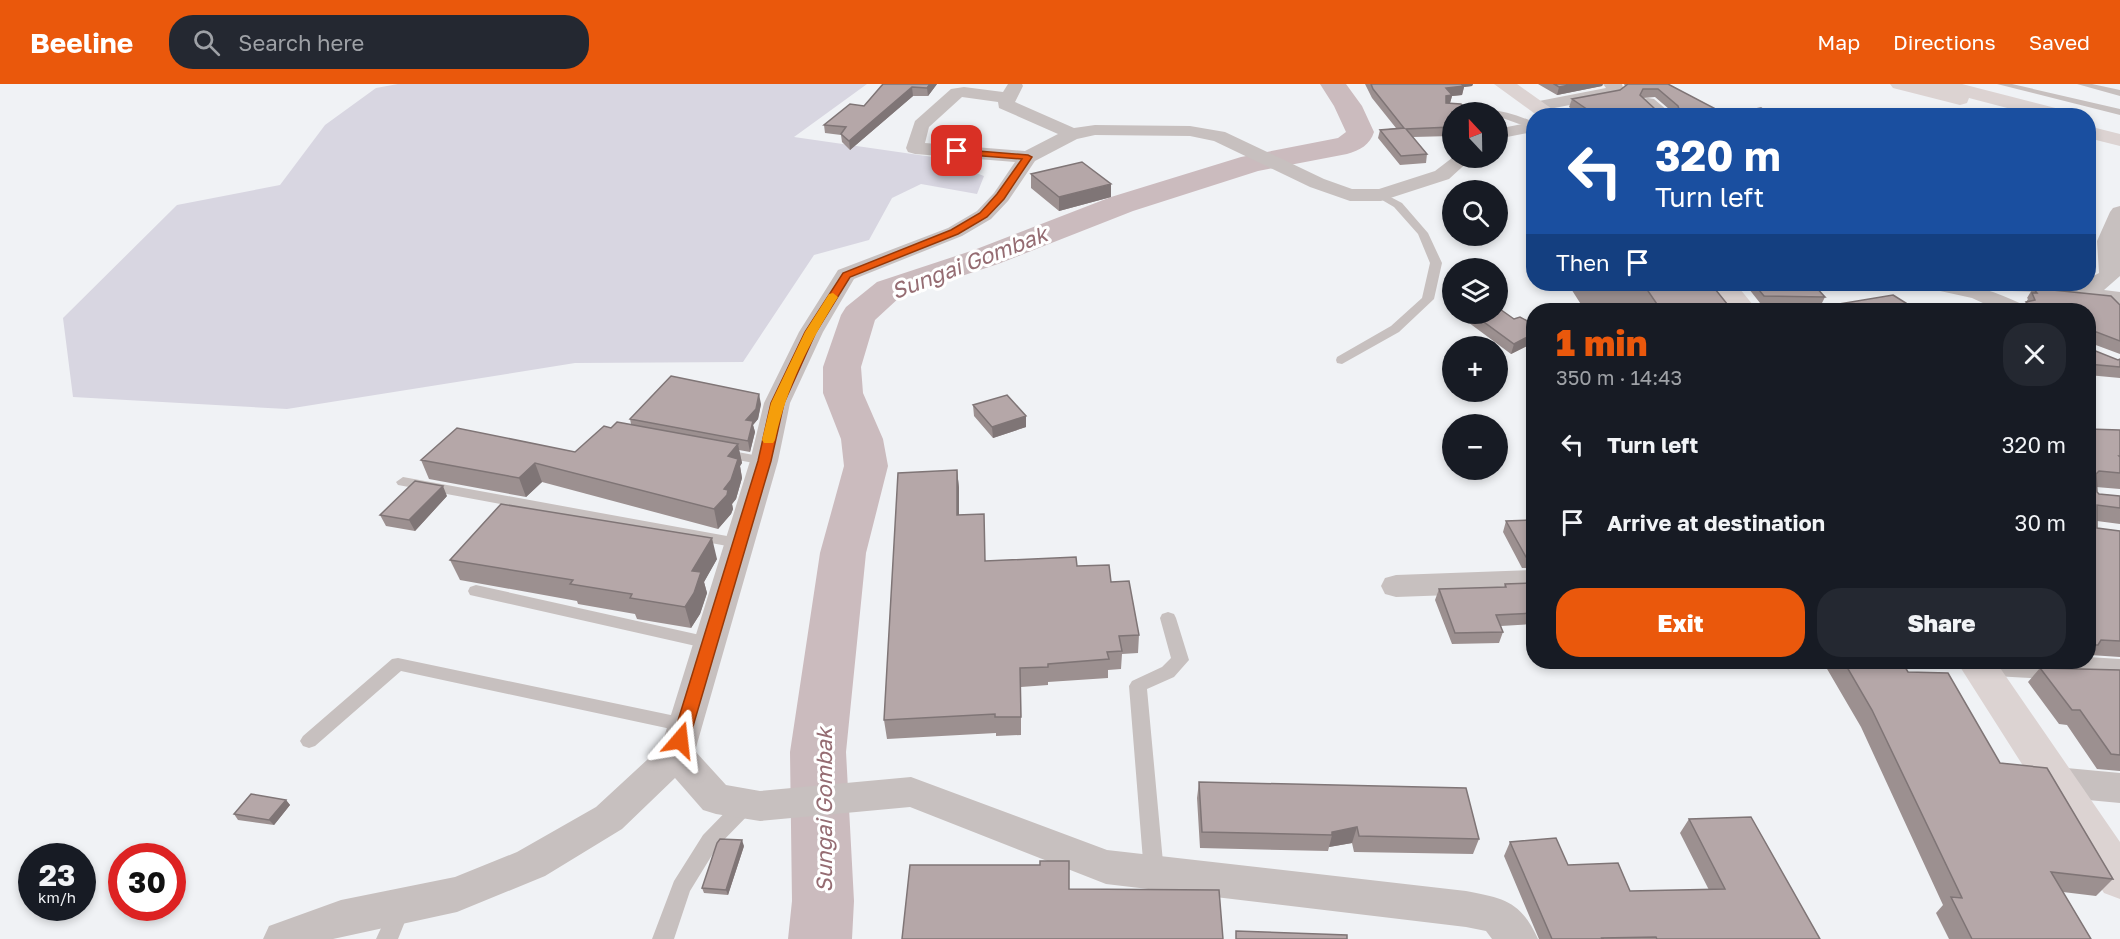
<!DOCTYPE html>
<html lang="en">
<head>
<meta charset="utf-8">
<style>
  body { margin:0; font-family:"Golos Text",sans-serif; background:#242831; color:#f1f3f6; height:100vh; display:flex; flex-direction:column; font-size:22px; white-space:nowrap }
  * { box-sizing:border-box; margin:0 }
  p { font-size:20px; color:#9ea1a6 }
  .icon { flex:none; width:33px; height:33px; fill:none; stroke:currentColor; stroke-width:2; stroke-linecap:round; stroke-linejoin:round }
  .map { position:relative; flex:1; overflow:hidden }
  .sheet { position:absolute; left:1526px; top:219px; width:570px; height:366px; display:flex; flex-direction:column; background:#171b24; border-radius:24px; box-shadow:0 3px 9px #0003 }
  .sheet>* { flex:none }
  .banner { position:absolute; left:1526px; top:24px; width:570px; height:183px; border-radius:24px; box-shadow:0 3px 9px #0003; background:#1a4fa0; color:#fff; overflow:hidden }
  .needle { width:39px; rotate:338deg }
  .controls { position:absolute; left:1442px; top:18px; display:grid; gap:12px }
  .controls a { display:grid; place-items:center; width:66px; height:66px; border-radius:50%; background:#171b24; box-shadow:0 3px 9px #0003; font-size:30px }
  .speed { position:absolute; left:18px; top:759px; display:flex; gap:12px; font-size:30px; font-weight:700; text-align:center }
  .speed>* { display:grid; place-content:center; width:78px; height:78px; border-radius:50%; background:#171b24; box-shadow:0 3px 9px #0003; line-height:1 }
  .speed small { font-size:15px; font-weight:400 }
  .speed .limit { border:9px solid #d22; background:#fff; color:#111 }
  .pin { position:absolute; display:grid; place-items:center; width:51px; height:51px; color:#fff; margin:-26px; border-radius:12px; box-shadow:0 3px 9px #0006 }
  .me { position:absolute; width:66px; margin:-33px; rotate:17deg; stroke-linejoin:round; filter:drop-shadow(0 0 4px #0008) }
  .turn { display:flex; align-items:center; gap:21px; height:126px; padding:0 30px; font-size:27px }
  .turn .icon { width:78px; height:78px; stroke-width:2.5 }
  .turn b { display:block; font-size:42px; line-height:51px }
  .then { display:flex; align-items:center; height:57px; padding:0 30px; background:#0003; gap:12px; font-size:22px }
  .round { display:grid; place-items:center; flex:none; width:63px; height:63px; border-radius:24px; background:#242831 }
  .head { display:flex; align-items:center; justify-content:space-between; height:102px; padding:0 30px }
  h1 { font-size:36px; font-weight:800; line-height:45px; color:#ea580c }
  .button { display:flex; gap:12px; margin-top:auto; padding:12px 30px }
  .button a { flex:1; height:69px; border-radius:24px; background:#ea580c; color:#fff; font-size:24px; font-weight:800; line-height:69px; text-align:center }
  .button a+a { background:#242831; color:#f1f3f6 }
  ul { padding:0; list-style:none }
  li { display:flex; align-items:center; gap:18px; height:78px; padding:0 30px }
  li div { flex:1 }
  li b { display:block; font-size:22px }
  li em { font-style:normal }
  header { display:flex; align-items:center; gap:36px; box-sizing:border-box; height:84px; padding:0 30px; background:#ea580c; color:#fff }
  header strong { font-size:28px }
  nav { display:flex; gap:33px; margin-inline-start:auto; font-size:21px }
  .search { width:420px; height:54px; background:#242831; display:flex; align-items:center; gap:15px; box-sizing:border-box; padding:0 21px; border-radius:24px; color:#9ea1a6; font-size:22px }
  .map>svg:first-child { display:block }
  .green { fill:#d8d6e1 }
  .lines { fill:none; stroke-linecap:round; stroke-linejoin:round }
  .river { fill:#cbbbbe; fill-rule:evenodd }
  .lane { fill:#c7c0bf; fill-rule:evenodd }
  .street { fill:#c7c0bf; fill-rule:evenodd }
  .secondary { fill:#dcd3d2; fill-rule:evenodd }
  .highway { fill:#dcd3d2; fill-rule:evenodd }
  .wall { fill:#9c9090; fill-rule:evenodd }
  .shaded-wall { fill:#7f7576 }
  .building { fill:#b5a7a8; stroke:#7f7576; stroke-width:1.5; fill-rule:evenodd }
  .route { fill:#ea580c; stroke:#983908; stroke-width:1.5 }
  .slow { fill:#f59e0b }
  .labels { text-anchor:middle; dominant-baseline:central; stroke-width:6; stroke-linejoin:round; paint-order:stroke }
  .water-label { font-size:22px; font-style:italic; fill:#956c72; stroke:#fff }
</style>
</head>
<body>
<header>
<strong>Beeline</strong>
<div class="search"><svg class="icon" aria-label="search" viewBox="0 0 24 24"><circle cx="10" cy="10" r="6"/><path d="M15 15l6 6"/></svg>Search here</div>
<nav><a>Map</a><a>Directions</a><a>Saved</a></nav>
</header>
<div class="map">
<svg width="2120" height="855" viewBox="0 0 2120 855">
  <rect width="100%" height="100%" fill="#f0f2f5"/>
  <path class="green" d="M398 0H867L794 53 933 73 984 92 977 110 921 100 892 114 869 156 814 171 743 278 575 279 287 325 73 313 63 234 177 121 280 101 325 41 376 4Z"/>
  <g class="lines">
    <path class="river" d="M1320 0H1346L1362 22 1374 48C1370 61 1360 66 1347 70L1258 87 1133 127 998 180 901 212 875 236 861 283 863 309 883 355 888 382 866 469 846 668 854 817 852 855H788L792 817 790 668 820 469 844 382 841 355 823 309V283L841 231 846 223 877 198 974 166 1111 113 1241 73 1338 54 1346 48 1334 22Z"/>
    <path class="lane" d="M1997 0H2012L2120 25V31Z
      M2077 0H2092L2120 6V12Z
      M1449 21C1478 24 1506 25 1533 38V45L1497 32V28L1446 26V22Z
      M1381 108 1402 119 1428 149 1442 179 1434 215 1399 248 1342 280 1337 279 1336 276 1337 273 1391 242 1422 214 1430 179 1418 150 1394 123 1377 113 1376 111Z
      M722 365 764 373 771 377 764 381 717 372 715 369 717 366Z
      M403 393 738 454 746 459 738 464 398 401 396 398Z
      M476 501 709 553 715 555 717 559 715 563 709 565 470 511 468 507 470 503Z
      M1168 528 1174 530 1176 534 1189 576 1174 593 1147 605 1164 789 1161 795 1154 798 1147 795 1144 789 1129 602 1132 597 1162 583 1171 574 1160 534 1162 530Z
      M398 574 685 634 691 636 694 641 691 646 685 648 401 587 315 662 309 664 303 662 300 657 303 652 392 575Z
      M747 711 754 713 757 719 754 725 717 763 690 807 674 855H652L674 797 703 751 740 713Z
      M400 816 407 818 410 825 398 855H376L393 818Z"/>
    <path class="street" d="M1008 0H1022L1023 2 1015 18 1074 44 1095 41 1190 42 1225 48 1324 95 1352 105H1379L1435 87 1452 74H1472L1449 95 1381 117H1350L1310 103 1214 57 1190 52 1095 51 1077 55 1035 77 1008 117 991 135 962 152 854 195 823 248 790 319 778 377 695 667 726 701 760 707 911 693 1107 766 1466 807C1503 814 1521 817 1538 855H1492L1486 847 1466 843 1106 800 910 723 760 737 716 730 703 726 675 694 622 745 545 792 457 828 333 855H263L269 842 341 816 455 793 517 768 596 723 661 663 750 377 764 319 799 248 838 186 948 144 977 127 994 109 1015 78 915 70 908 68 906 64 915 37 951 5 964 3 1003 8ZM962 13 998 18 999 24 1058 50 1025 67 925 59 929 43Z
      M1603 0H1622L1624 7 1616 12 1539 27 1533 26 1530 22 1533 18 1539 17 1606 4Z
      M1648 14 1654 15 1674 32H1654L1639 19 1642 15Z
      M1533 38V48L1497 55V45Z
      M2120 122V192L2104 206 2120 208V222L2067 213 2065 209 2012 207 2004 205 2001 200H2088V195L2099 189 2097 157 2110 128 2113 124Z
      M1928 200C1966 196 1990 206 2024 221L2027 226H1998L1972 214 1931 205Z
      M1533 486V508L1396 513 1385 510 1381 502 1385 494 1396 491Z
      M2088 573 2120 575V599L1977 591 1965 588 1961 579 2088 578Z
      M2056 683 2120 689V719L2056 713 2043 709 2038 698 2043 687Z"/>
    <path class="secondary" d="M1494 0H1517L1562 32H1538Z
      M1710 200H1736L1757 226H1731Z
      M1957 578H1996L2120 758V815L2104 809Z"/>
    <path class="highway" d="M1890 0H1962L2071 28 2074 32H2038L1969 14 1967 19 1960 21 1893 4Z
      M2088 42 2120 50V62L2088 54Z"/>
  </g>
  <path class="wall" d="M883 0H937L928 12H913L850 66 842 58 841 51 825 49 824 41 864 22Z
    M1365 0H1473L1472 2 1464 3 1462 11 1452 12 1450 19H1448L1452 28V52L1413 53 1427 70 1426 79 1400 81 1378 54 1380 46 1396 44 1372 14Z
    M1538 0H1603L1602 2 1557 11Z
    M1624 0H1668L1725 30 1775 32H1581L1569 23 1572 15 1620 6 1625 2ZM1655 13 1669 25H1655L1643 14Z
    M1031 90 1111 113 1059 127 1031 104Z
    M1568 200H1711L1732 226H1643L1640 222H1582Z
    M1745 200H1813L1825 213 1821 221 1760 219Z
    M2033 204 2120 221V270L2093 260V266L2120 283V294L2088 291V226H2021L2028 215 2027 214Z
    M1833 221 1917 226H1830Z
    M1457 230H1497L1514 235 1533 240V259L1511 270Z
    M761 320 758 335 753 341 755 348 750 368 739 366 742 379 740 382 742 394 736 415 732 420 733 425 731 430 718 445 542 398 526 413 429 395 421 376 575 368 611 344 631 340 630 335Z
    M973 321 1026 332V343L993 354 974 332Z
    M2088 345 2120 389V405L2096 403 2097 408 2099 410 2120 412V440L2097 437V444L2120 447V573L2090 571 2088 573Z
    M957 386 959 404V431L986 477 1077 482 1111 498 1139 551 1138 569 1122 570 1121 585 1108 586V594L1048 598V601L1021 603V651L996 652V649L887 655 884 636Z
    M447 412 415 447 386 442 380 431Z
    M1533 436V484H1522L1503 448 1506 437Z
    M717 475 704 498 707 509 700 530 691 544 637 535 635 530 578 520 577 517 460 496 450 476Z
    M1533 499V540L1501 542 1503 548 1499 559 1452 560 1435 516 1439 505 1504 503 1505 500Z
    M1823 578H1902L1908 588 2000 679 2113 795 2096 812 2063 808 2091 855H1949L1936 829 1943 821 1861 643Z
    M2040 584 2120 586V687L2097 685 2067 641 2059 640 2028 598Z
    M1199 698 1479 755 1473 770 1354 768 1352 759 1329 763 1328 767 1200 764 1197 714Z
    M286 716 290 721 274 741 238 736 234 730Z
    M1689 735 1820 855H1539L1504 772 1510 758 1568 781 1630 807 1709 806 1680 749Z
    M744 762 728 811 704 809 702 804Z"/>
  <path class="shaded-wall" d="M930 0H937L928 12 927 4Z
    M1455 0H1473L1472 2 1464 3 1462 11 1452 12 1450 19 1444 21 1446 4Z
    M1574 0H1603L1602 2 1557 11 1559 3Z
    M912 3 913 12 850 66 849 57Z
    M1111 100V113L1059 127V113Z
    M1533 250V259L1511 270 1514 260Z
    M759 310 761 320 758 335 753 341 755 348 750 368 748 357 746 336Z
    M1026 332V343L993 354 992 343Z
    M738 360 742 379 740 382 742 394 736 415 732 420 733 425 731 430 718 445 714 425 728 372Z
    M535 379 542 398 526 413 519 394Z
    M957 386 959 404V450L957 431Z
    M443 402 447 412 415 447 409 436Z
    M712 454 717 475 704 498 707 509 700 530 691 544 685 523 692 487Z
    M286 716 290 721 274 741 269 736Z
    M1357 743 1352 759 1329 763 1332 751V748Z
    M742 756 744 762 728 811 726 806Z"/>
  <path class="building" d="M883 0H930L927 4 912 3 849 57 841 50 846 43 824 41 850 20 864 22Z
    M1371 0H1461L1464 2 1446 4 1452 11 1446 12V19L1461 20 1468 28H1452V43L1406 45 1427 70 1401 72 1380 46 1404 44 1373 5Z
    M1554 0H1574L1559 3Z
    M1628 0H1668L1725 30 1761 24 1775 32H1597L1572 15 1620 6ZM1643 5H1658L1678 22 1679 25H1655L1640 11Z
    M1082 78 1111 100 1059 113 1031 90Z
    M1585 200H1711L1732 226H1661L1646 204H1587Z
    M1754 200H1813L1825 213 1764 212Z
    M2033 204 2111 212 2120 221V257L2094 247 2093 266 2118 276 2120 275V283L2088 280V226H2033L2026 218 2035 216 2032 209H2037Z
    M1893 211 1917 226H1838L1833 221Z
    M1497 223 1514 235 1520 233 1533 240V250L1514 260 1473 230H1497Z
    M671 292 759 310 756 325 746 336 753 337 748 357 630 335Z
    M1007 311 1026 332 992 343 973 321Z
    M617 338 738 360 728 372 738 375 731 396 724 405 728 406 727 411 714 425 535 379 519 394 421 376 457 344 575 368 604 342 611 344Z
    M2088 345 2120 346V372H2119L2120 373V389L2099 387 2096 390 2097 408 2099 410 2120 412V424L2097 421V444L2120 447V557L2101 556 2098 561H2088Z
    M957 386V431L984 430 985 477 1076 473 1077 482 1109 481 1111 498 1129 497 1139 551 1119 552 1122 567 1107 568 1109 575 1048 580V583L1020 584 1021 633H995V630L884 636 898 389Z
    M415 397 443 402 409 436 380 431Z
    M501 420 712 454 692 487 701 488 694 509 685 523 630 514 632 510 570 500 573 496 450 476Z
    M1533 436V473H1526L1506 437Z
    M1533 499V529L1496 531 1503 548 1455 549 1439 505 1506 503 1505 500Z
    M1844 578H1902L1908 588 1948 589 2000 679 2047 684 2113 795 2051 788 2091 855H1972L1951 813 1962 814 1872 626Z
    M2040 584 2120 586V671L2111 670 2080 626H2072Z
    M1199 698 1466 704 1479 755 1359 752 1357 743 1332 748V751L1202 748Z
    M251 710 286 716 269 736 234 730Z
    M1751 733 1820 855H1657L1656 853 1602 854 1603 855H1552L1510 758 1556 754 1568 781 1618 779 1630 807 1725 805 1689 735Z
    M720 755 742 756 726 806 702 804 717 759Z
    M1040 777H1069V805L1219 806 1223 855H902L910 781H1040Z
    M1236 847 1347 851V855H1236Z"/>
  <path class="route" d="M953 65 1028 71 1032 73 1004 115 987 133 958 150 850 193 816 248 784 319 771 377 689 656 686 661 680 663 675 661 672 656 758 377 771 319 805 248 843 189 951 146 980 129 997 110 1022 75 957 70 953 69Z"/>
  <path class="slow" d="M833 209 838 213C809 259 787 302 775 356L773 359H764L762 356 771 319 805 248 829 210Z"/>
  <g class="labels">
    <g class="water-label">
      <text transform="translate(969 178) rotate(-21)">Sungai Gombak</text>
      <text transform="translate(823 726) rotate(-90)">Sungai Gombak</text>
    </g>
  </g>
</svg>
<div class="controls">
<a><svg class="needle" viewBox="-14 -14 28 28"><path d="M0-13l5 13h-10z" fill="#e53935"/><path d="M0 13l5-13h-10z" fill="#9ea1a6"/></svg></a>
<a><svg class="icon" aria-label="search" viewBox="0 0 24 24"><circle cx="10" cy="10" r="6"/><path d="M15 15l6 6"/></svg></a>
<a><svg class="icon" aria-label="layers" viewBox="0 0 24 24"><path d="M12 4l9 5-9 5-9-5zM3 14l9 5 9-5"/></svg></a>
<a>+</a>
<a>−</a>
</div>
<div class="speed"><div>23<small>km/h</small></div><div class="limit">30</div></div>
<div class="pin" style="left:957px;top:67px;background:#d93025"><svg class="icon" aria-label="arrive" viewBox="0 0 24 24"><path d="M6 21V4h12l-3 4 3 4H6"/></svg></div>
<svg class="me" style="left:680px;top:656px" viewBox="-20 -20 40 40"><path d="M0-17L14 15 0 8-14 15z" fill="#ea580c" stroke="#fff" stroke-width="4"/></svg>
<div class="banner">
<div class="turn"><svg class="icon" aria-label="left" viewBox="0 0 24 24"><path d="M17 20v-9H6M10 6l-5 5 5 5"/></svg><div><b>320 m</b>Turn left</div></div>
<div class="then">Then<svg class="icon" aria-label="arrive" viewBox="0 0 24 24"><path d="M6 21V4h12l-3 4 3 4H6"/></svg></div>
</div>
<section class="sheet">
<div class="head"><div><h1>1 min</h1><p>350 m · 14:43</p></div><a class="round"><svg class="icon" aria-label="close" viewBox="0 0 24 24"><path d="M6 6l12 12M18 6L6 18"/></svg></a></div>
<ul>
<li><svg class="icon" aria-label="left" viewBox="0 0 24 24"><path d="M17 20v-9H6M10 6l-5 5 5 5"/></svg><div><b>Turn left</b></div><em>320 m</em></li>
<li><svg class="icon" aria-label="arrive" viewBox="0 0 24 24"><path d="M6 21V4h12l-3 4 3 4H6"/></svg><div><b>Arrive at destination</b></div><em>30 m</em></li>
</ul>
<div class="button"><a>Exit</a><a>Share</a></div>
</section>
</div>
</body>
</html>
